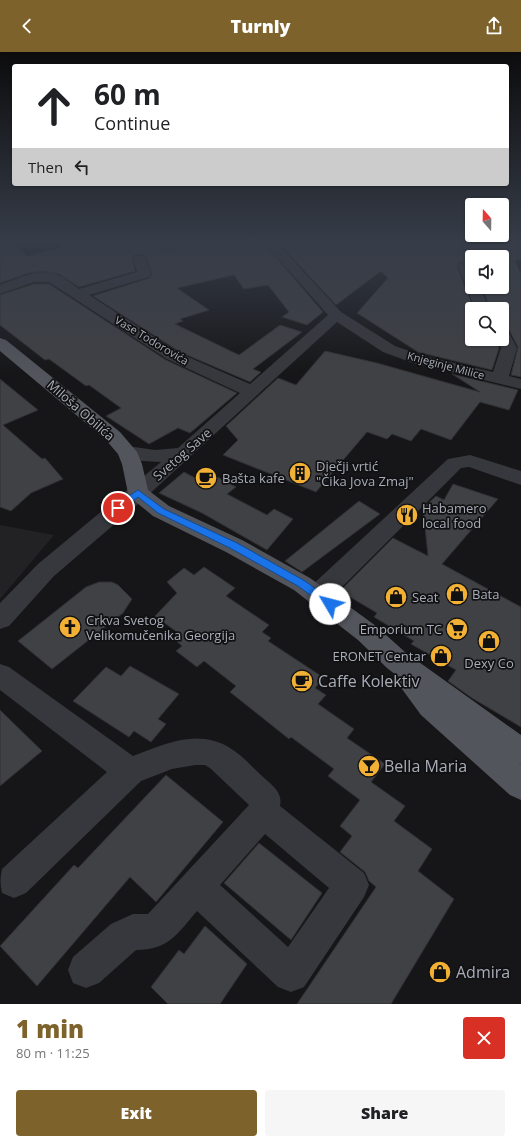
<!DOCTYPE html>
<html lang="en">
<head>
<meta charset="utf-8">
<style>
  body { margin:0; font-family:"Open Sans",sans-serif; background:#f6f6f6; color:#202124; height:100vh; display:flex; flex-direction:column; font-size:15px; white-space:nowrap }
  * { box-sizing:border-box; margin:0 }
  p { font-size:13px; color:#757577 }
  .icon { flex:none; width:22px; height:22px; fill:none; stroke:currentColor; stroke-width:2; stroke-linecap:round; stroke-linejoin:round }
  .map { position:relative; height:952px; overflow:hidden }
  .drawer { display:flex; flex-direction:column; background:#fff; flex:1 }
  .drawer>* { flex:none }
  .banner { position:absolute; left:12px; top:12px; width:497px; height:122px; border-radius:4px; box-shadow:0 1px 3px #0004; background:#fff; color:#202124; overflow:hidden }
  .needle { width:26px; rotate:340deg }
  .fabs { position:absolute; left:465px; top:146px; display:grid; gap:8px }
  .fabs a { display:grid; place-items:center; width:44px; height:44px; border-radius:4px; background:#fff; box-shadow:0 1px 3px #0004; font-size:20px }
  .pin { position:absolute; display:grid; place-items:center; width:34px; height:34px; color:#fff; margin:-17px; border:2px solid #fff; border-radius:50%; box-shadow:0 1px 4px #0007 }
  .me { position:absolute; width:44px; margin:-22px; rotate:307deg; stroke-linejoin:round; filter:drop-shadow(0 0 3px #0008) }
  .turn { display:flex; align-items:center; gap:14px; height:84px; padding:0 16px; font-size:18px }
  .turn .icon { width:52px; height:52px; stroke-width:2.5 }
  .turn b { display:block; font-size:28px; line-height:34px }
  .then { display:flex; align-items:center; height:38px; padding:0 16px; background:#0003; gap:8px; font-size:15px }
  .round { display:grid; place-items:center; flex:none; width:42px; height:42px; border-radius:4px; background:#f6f6f6 }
  .headline { display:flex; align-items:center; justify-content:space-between; height:68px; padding:0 16px }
  h1 { font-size:24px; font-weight:800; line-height:30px; color:#7e622b }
  .cta { display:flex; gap:8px; margin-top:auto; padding:8px 16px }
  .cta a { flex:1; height:46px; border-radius:4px; background:#7e622b; color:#fff; font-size:16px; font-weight:800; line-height:46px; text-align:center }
  .cta a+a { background:#f6f6f6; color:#202124 }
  header { display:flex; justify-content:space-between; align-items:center; height:52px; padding:0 16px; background:#7e622b; color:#fff; font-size:18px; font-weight:800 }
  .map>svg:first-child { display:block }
  .built { fill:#222225 }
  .building { fill:#404145; stroke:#303034 }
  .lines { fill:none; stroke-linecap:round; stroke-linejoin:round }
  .minor { fill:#37383d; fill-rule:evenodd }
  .major { fill:#53555c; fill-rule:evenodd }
  .route { fill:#1a73e8; stroke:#114b97 }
  .labels { text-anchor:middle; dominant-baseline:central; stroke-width:3.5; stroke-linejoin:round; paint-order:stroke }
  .far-street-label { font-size:11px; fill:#a8adb8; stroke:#111113 }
  .street-label { font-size:13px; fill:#a8adb8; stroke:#111113 }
  .poi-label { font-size:13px; fill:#a8adb8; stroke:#111113; text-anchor:start }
  .near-poi-label { font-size:16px; fill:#a8adb8; stroke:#111113; text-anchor:start }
</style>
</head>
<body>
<header><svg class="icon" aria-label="back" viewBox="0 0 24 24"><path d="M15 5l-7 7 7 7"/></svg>Turnly<svg class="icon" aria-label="share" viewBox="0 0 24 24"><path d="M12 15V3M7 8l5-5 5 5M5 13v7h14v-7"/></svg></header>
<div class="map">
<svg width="521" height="952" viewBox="0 0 521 952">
  <rect width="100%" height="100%" fill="#161618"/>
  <path class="built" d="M0 473 54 483 0 547Z"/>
  <path class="building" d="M0 188H7L28 204 60 196 63 188H158L163 200H174L176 195 172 188H261L323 260 307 273 282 265 289 260 268 233 244 237 234 223 177 236 209 258 180 267 183 269 175 272 239 303 280 273 302 280 253 317 261 320 250 330 180 300 93 244 150 226 152 222 146 203 135 202 132 206 135 219 79 235 59 222 44 219 28 221 0 231Z
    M276 188H458L467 206H472V212L470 210 465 209 459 210 457 215 474 257H472V287H496L499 296 492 318 418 300 357 261 388 226 381 219 336 253Z
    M472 188H507L509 191H521V208H515L521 223V325L511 323 518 295 508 276 502 274V257H494L488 251 482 235H502V205H480V201Z
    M34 232H49L166 308 237 341 190 381 178 376 149 392 106 364 121 356 89 333 86 334 49 307 45 308 0 273V243Z
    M325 299 377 311 480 340 452 322 518 338 509 358 480 350 451 388 421 377 411 389 392 382 387 387 367 380 316 440 223 403 238 388 226 374 278 326 296 333Z
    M0 327 38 358 3 373 42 407 45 406 63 427 31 441 11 459 0 455Z
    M206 419 236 435 227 442 267 463 274 457 293 467 267 498 202 461 159 441 184 420 197 427Z
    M453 432 498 447 442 512 521 555V675L472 646 448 629 456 618 411 592 414 589 374 565 377 561 340 539 393 486 428 504 423 456 436 444 444 448Z
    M359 449 380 462 302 520 285 509Z
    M204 515 235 536 226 544 269 573 262 580 271 586 268 589 324 626 315 636 326 643 318 652 354 677 347 686 385 712 371 730 405 754 394 769 432 797 418 819 454 847 391 952H297L376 835 369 829 365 820 340 800 352 784 340 774 360 748 328 724 334 717 291 685 289 687 230 640 236 634 204 609 197 615 176 599 182 594 175 588 181 583 155 564 177 541 167 530 184 516 194 523Z
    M99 530H112L118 533 132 547 123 561 52 617 18 589 86 535Z
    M130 614 179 642 158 667 166 672 151 690 134 679 129 685 73 649 106 615 121 624Z
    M0 658 42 699 0 734Z
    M166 723 223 770 156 850 130 825 37 934 0 894 74 813 78 816Z
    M259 791 322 841 291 888 224 831Z
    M205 874 247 912 220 952H168L151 935 179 898 184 902Z"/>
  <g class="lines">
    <path class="minor" d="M159 188H171L175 196 174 199H164Z
      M262 188H274L341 260 395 294 424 304 493 320 501 296 497 287H502V275L507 277 517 296 509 324 521 327V337L413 311 383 300 337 270 145 446 54 524 9 574 0 577V551L38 512 161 410 142 409 120 404 117 400 120 396 127 394 155 398 178 396 240 341 167 307 49 230H34L0 242V233C17 227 40 215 58 223 65 226 72 232 79 237L137 220 133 207 135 204H145L151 222 149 225 89 243 179 301 250 332 328 263Z
      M459 188H471L479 202 478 205H468Z
      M465 210 470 211 472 215V235H480L487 252 492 257H476L474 254 458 214 460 211Z
      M470 403 521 419V433L469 415 461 416 327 550 318 552 309 550 306 543 309 536 448 407Z
      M0 612 9 615 133 704C165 692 198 676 230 696 242 703 252 715 262 724 272 733 283 740 280 754L364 821 369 833 364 845 304 935 291 940 278 935 197 859C178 881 169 898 136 898L99 931 86 936 73 931 68 918 73 905 111 872 133 862H148L249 753 210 716 205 713H195L172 717 141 729 26 841 14 846 2 841C0 833 0 825 2 817L107 720 0 638ZM265 782 329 836 288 895 220 833Z"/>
    <path class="major" d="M0 286 6 288 120 380 137 400 142 412 148 438 169 454 242 488 310 526 376 574 405 600 521 683V713L519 712 521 713V748L510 743 421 663 402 637 398 629 400 626 387 616 358 588 294 538 226 500 153 464 131 446 128 441 122 412 118 402 106 388 0 299Z"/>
  </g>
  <linearGradient id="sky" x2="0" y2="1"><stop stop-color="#0c0c0d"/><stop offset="0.59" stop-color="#363c48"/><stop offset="1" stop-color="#363c48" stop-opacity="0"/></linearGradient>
  <rect width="521" height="321" fill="url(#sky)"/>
  <path class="route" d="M138 438 164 457 237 491 305 529 334 550 335 552 334 555H327L298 534 230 496 158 461 138 445 122 458H115L114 456 115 453Z"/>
  <defs>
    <g id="building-disc" transform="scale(1.15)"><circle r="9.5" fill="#f2b134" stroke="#111113"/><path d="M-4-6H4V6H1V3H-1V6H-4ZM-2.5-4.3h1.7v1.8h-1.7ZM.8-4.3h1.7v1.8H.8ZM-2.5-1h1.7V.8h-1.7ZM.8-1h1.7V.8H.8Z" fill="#111"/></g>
    <g id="cafe-disc" transform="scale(1.15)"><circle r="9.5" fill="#f2b134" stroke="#111113"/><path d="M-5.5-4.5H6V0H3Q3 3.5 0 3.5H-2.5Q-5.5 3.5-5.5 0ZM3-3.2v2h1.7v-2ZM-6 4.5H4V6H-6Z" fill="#111"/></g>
    <g id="restaurant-disc" transform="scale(1.15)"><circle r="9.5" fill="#f2b134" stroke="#111113"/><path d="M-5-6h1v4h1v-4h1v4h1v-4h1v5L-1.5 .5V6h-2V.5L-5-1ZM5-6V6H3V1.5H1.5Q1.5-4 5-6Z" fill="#111"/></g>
    <g id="shop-disc" transform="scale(1.15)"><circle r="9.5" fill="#f2b134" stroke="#111113"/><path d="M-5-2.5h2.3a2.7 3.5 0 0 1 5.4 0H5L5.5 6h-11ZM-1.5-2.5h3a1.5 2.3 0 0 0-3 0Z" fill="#111"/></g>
    <g id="church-disc" transform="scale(1.15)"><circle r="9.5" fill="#f2b134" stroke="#111113"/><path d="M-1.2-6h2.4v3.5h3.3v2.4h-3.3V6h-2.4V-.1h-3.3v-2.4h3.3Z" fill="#111"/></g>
    <g id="supermarket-disc" transform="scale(1.15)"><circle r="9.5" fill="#f2b134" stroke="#111113"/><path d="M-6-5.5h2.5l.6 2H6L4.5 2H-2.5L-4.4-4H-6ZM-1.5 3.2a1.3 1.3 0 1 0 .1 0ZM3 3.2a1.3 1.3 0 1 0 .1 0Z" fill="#111"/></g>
    <g id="bar-disc" transform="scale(1.15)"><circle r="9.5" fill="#f2b134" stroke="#111113"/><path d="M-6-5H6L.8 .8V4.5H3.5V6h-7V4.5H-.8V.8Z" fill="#111"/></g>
  </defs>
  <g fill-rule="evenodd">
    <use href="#building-disc" x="300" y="421"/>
    <use href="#cafe-disc" x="206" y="426"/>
    <use href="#restaurant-disc" x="407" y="463"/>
    <use href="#shop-disc" x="457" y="542"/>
    <use href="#shop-disc" x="396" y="545"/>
    <use href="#church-disc" x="70" y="575"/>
    <use href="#supermarket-disc" x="457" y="577"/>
    <use href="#shop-disc" x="489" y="589"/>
    <use href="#shop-disc" x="441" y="604"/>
    <use href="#cafe-disc" x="302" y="629"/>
    <use href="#bar-disc" x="369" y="714"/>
    <use href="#shop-disc" x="440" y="920"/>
  </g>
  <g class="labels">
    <g class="far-street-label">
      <text transform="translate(152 288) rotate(31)">Vase Todorovića</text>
      <text transform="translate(446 313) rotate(15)">Knjeginje Milice</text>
    </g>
    <g class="street-label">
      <text transform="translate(81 358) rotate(41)">Miloša Obilića</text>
      <text transform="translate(182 402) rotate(-41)">Svetog Save</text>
    </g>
    <g class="poi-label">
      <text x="316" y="414">Dječji vrtić<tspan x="316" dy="15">"Čika Jova Zmaj"</tspan></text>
      <text x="222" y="426">Bašta kafe</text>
      <text x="422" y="456">Habamero<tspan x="422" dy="15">local food</tspan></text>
      <text x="472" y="542">Bata</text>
      <text x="412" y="545">Seat</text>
      <text x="86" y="568">Crkva Svetog<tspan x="86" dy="15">Velikomučenika Georgija</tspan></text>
      <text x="442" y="577" text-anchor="end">Emporium TC</text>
      <text x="426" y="604" text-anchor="end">ERONET Centar</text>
      <text x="489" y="611" text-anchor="middle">Dexy Co</text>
    </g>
    <g class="near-poi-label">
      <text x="318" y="629">Caffe Kolektiv</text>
      <text x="384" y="714">Bella Maria</text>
      <text x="456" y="920">Admira</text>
    </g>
  </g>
</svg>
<div class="fabs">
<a><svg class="needle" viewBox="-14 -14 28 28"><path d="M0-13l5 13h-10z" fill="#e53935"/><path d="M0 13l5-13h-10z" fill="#757577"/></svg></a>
<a><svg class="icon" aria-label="sound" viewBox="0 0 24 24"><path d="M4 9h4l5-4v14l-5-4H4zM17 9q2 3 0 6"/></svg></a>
<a><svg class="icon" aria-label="search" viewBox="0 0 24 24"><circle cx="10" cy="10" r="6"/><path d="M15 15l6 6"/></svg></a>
</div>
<div class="pin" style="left:118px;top:456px;background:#d93025"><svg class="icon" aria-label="arrive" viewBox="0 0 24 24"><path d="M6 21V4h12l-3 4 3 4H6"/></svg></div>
<svg class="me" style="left:330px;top:552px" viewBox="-20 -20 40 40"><circle r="19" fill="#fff"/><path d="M0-13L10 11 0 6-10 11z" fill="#1a73e8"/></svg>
<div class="banner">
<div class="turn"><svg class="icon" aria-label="ahead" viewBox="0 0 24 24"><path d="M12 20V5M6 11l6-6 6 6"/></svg><div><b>60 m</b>Continue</div></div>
<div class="then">Then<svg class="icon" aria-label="left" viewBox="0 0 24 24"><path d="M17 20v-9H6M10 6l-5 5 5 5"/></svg></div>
</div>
</div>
<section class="drawer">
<div class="headline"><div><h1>1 min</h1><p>80 m · 11:25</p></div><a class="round" style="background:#d93025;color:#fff"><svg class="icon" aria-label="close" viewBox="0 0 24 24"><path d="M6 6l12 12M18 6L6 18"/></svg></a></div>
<div class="cta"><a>Exit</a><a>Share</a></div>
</section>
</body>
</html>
